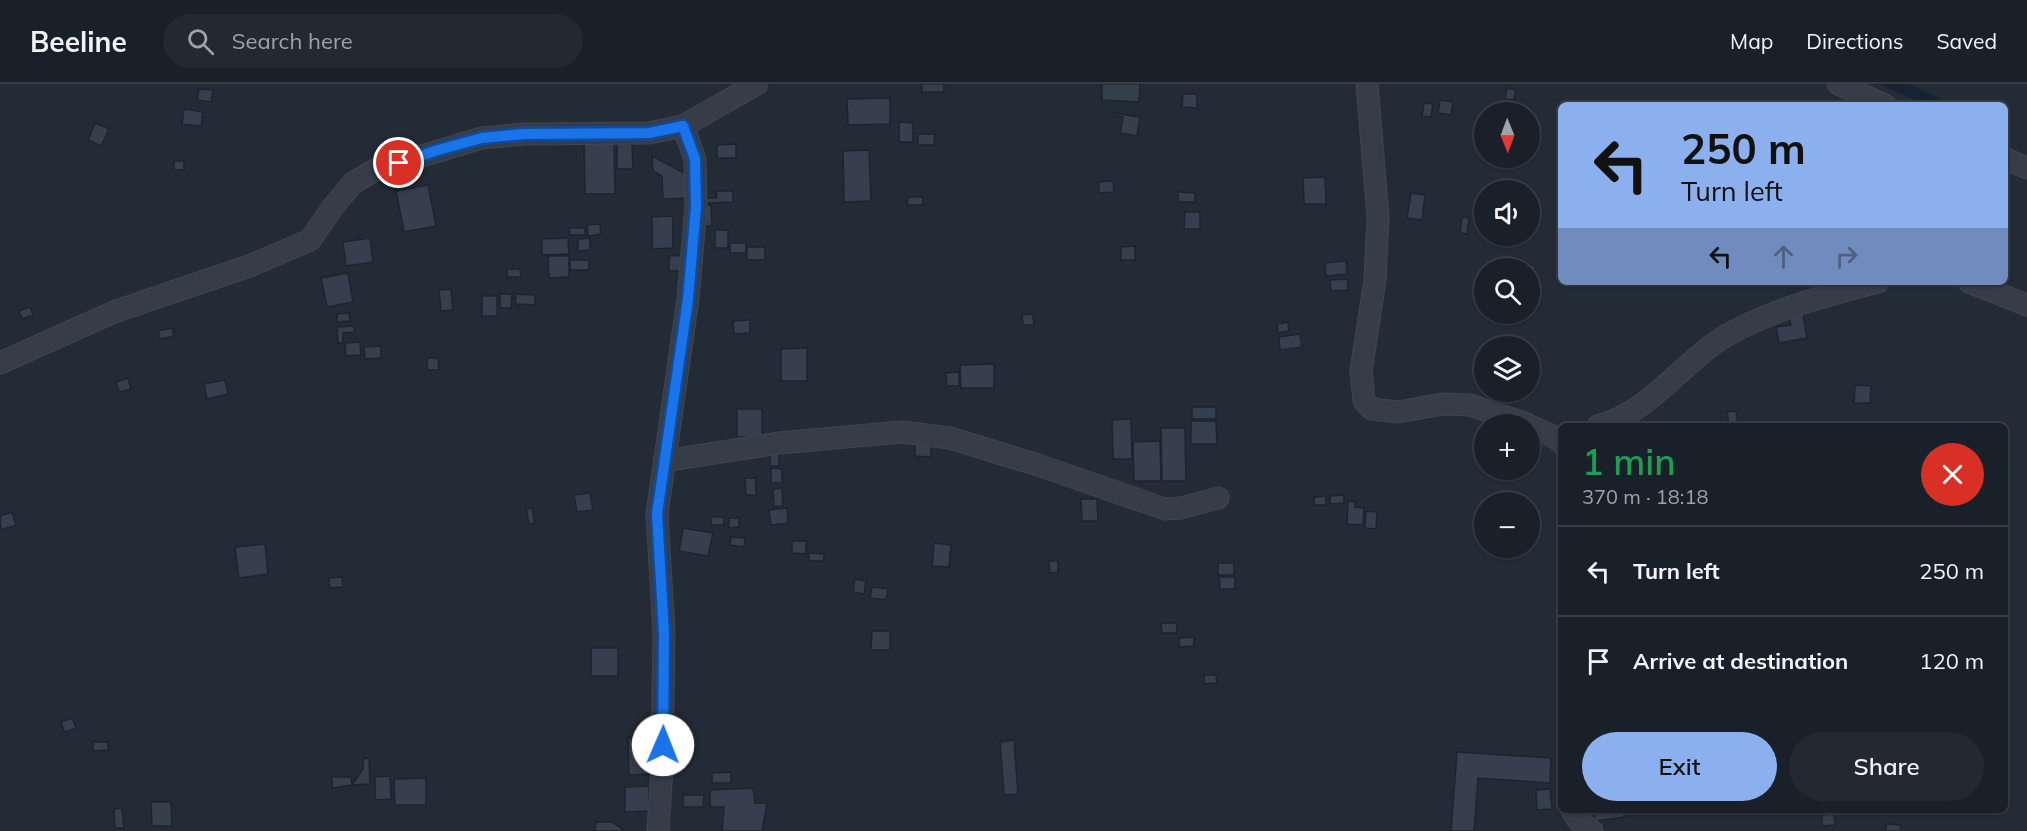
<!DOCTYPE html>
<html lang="en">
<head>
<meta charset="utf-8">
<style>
  body { margin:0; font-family:Mulish,sans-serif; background:#232831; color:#f1f3f6; height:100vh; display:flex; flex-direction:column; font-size:22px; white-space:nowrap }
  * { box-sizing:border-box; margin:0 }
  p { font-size:20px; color:#9fa3a8 }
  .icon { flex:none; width:33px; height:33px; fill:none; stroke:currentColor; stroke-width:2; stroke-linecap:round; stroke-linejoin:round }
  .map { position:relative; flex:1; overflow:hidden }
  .sheet { position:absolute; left:1558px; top:339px; width:450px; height:390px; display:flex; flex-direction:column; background:#1a2029; border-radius:9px; box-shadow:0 2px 4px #0004,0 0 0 2px #383e46 }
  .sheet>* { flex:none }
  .guide { position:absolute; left:1558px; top:18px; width:450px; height:183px; border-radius:9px; box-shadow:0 2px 4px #0004,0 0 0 2px #383e46; background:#8cb0ee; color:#111; overflow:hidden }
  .needle { width:39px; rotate:179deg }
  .controls { position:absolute; left:1474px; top:18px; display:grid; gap:12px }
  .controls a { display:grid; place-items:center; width:66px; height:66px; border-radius:50%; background:#1a2029; box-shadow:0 2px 4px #0004,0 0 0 2px #383e46; font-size:30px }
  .pin { position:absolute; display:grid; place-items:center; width:51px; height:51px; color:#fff; margin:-26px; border:3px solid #fff; border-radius:50%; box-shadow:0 2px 6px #0007 }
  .me { position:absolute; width:66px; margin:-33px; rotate:1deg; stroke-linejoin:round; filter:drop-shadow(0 0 4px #0008) }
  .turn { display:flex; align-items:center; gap:21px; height:126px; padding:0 24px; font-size:27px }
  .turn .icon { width:78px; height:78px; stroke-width:2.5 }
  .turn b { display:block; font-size:42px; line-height:51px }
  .lanes { display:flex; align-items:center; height:57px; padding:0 24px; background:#0003; justify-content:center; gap:30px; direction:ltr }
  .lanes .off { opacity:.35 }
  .round { display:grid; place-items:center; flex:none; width:63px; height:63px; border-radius:32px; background:#232831 }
  .summary { display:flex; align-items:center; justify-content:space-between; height:102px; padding:0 24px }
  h1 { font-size:36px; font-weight:600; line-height:45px; color:#1e9e55 }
  .primary-button { display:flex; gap:12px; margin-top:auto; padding:12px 24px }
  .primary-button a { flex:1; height:69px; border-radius:36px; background:#8cb0ee; color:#111; font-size:24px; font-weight:600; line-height:69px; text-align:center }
  .primary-button a+a { background:#232831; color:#f1f3f6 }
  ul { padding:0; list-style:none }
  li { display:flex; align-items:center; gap:18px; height:90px; padding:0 24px; border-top:2px solid #383e46 }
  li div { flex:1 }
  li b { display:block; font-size:22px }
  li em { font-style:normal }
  header { display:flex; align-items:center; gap:36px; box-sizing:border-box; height:84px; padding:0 30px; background:#1a2029; border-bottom:2px solid #383e46 }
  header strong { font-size:28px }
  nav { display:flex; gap:33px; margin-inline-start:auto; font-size:21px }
  .search { width:420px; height:54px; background:#232831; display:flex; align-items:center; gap:15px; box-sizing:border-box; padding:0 21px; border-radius:33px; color:#9fa3a8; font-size:22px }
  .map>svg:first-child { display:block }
  .water { fill:#172233 }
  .building { fill:#353f4e; stroke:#1e242e; stroke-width:1.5 }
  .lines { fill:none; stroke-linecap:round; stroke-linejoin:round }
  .minor-casing { stroke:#404651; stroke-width:23 }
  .minor { stroke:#363d48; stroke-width:21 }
  .route-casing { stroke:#114b97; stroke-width:15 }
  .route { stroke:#1a73e8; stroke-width:10 }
</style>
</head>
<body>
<header>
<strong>Beeline</strong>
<div class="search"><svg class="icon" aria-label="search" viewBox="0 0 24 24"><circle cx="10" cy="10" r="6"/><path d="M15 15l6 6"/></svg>Search here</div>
<nav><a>Map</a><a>Directions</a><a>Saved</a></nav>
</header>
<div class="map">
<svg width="2027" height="747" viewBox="0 0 2027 747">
  <rect width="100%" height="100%" fill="#232b37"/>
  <path class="water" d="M1881 0H1909L1953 21H1925Z"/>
  <path class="building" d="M922 0H944V8H922Z
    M1102 0H1140L1139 18 1102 16Z
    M1507 4 1516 6 1514 16 1505 15Z
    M199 5 213 6 211 18 197 16Z
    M1183 10H1197V24L1182 23Z
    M890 14V40L848 41 847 15Z
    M1440 16 1453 18 1451 31 1438 29Z
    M1424 19 1433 20 1431 33 1422 32Z
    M184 25 203 28 201 42 182 40Z
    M1112 29 1140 33 1137 52 1120 49 1123 33 1112 31Z
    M899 38 913 39V58H899Z
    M95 39 109 45 101 62 88 56Z
    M918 50H935L934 61H918Z
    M584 56H614L615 110H585Z
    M632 59 633 85H617V60Z
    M736 60V74H717V61Z
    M869 66 871 117 844 118 843 67Z
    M652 72 686 90 688 114 663 115 662 92 653 87Z
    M174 77H184V86H174Z
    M1325 93 1326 120H1304L1303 94Z
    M1113 97 1114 108 1099 109V98Z
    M428 101 436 142 404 148 396 107Z
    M716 107H733V118L706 119V114H717Z
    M1178 108 1195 109V118H1178Z
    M1411 109 1425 111 1422 136 1407 134Z
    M908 113H923V121H907Z
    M701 121H711L712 142H702Z
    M1185 128H1200V145H1184Z
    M673 132V164L652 165V133Z
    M1462 133 1469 134 1467 150 1460 149Z
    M600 140 601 150 588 152 587 141Z
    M569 144H585V151H570Z
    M715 146H728V164H715Z
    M370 154 373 178 346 182 343 158Z
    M568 154 569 170 542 171V155Z
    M590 154V166L578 167V155Z
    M730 159H746V169H730Z
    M1135 162V176H1121V163Z
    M747 163H765V176H747Z
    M686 171V187H669V172Z
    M548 172H569V193L549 194Z
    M1513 172 1536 183 1530 195V184H1510Z
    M570 176H589V186H570Z
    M1346 177 1347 190 1326 192 1325 179Z
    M507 185H520L521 193H507Z
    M348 189 353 218 327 223 321 194Z
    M1348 195V206L1331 207 1330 196Z
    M451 205 453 226 441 227 439 206Z
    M500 210H512L511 224H500Z
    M516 210 535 211V221L515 220Z
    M482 212H497V232H482Z
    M30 223 33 231 22 235 19 227Z
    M349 229 350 237 337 238V230Z
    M1033 230 1034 241H1023L1022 231Z
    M1803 230 1807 254 1779 259 1776 243 1791 241 1789 232Z
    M750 236V249L734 250 733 237Z
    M1288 238 1289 247 1278 249 1277 240Z
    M354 242 355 248 343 249V259H338L337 243Z
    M172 244 174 252 160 255 158 247Z
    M1300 250 1302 263 1280 266 1279 253Z
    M360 258 361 271 346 272 345 259Z
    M381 262V274L365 275 364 263Z
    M807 264V297H781V265Z
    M427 274H438L439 286H427Z
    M994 280V304H961L960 281Z
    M959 288V302H947L946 289Z
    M128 294 131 305 119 308 116 298Z
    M225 296 228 310 207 315 204 300Z
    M1855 301 1871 302 1870 319H1854Z
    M1192 323H1216V335H1192Z
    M737 325H762V353H737Z
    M1736 327 1738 342H1729L1727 328Z
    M1131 335 1132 375H1113L1112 336Z
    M1191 337H1216L1217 360H1191Z
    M1161 344H1185L1186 397H1162Z
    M1160 357 1161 397H1134L1133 358Z
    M915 361H931V373L915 372Z
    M770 366H779V382H770Z
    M771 384 782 385V399H771Z
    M745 394H756V411H746Z
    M782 404 783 422 774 423 773 405Z
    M590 409 593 426 577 428 574 411Z
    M1344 411V419L1330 420V412Z
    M1326 412V421H1314V413Z
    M1081 415H1097L1098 437H1082Z
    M1348 417 1355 418V423L1364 424 1363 441 1347 440Z
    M532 424 535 439 529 440 526 425Z
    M787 424 788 439 771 441 769 426Z
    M1366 427 1377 428 1376 445 1365 444Z
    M12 428 16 441 1 446 0 432Z
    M711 433H724V441H711Z
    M729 434H739V443L729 444Z
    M683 444 713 449 708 472 679 467Z
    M731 453 745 454 744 463 730 461Z
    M792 457H806V470L792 469Z
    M934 459 951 461 949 483 932 482Z
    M265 460 268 490 239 494 235 463Z
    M809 469 824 470V477H809Z
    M1049 477H1058V488L1050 489Z
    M1218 479H1234V491H1218Z
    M342 493 343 503 330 504 329 494Z
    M1219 493H1235V505H1220Z
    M855 495 866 497 864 510 853 508Z
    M872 503 888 505 886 516 870 514Z
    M1161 539H1177V549H1162Z
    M872 547H890V566H871Z
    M1194 553V562L1179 563V554Z
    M591 564H618V592H591Z
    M1204 591H1216L1217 599 1204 600Z
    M72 634 76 644 64 648 61 638Z
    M652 653 653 690 629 691 628 654Z
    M1014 656 1018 710 1004 711 1000 658Z
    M93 658H108V666L93 667Z
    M1457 668 1551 674 1550 699 1478 694 1474 747H1451Z
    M369 674 370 700 352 701 363 685V675Z
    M731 688V699H712V689Z
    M390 692 391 715 375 716V693Z
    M332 693H351L352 701 332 704Z
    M426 694V721H395L394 695Z
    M649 702V727L625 728V703Z
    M753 704 755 719H767L762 747H722L724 723H710V706Z
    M1550 705 1552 725 1537 726 1536 706Z
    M683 711H704L703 723H683Z
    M151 718H171L172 742H152Z
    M122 724 124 744H115L114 725Z
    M1594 726H1623L1624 733 1595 737Z
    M1834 730 1835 741 1822 742V731Z
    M596 738H612L625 747H595Z
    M1886 740 1901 741 1900 747H1886Z"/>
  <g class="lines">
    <g class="minor-casing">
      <path id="minor" d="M1367 0 1378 133 1375 196 1361 287 1364 317 1372 325 1398 328 1443 320 1470 321 1527 340
        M1838 0 1885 21
        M2006 75 2027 84
        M1969 198 2027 221
        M0 279 114 228 252 181 310 156 333 123 353 99 375 86 482 54 524 50 649 49 683 42 757 0
        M1530 342 1553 352 1562 359
        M1598 342C1652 328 1683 276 1729 250 1773 225 1829 211 1878 198
        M664 377 779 359 902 348 950 354 1038 381 1165 425 1181 424 1218 414
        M1572 726 1577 735 1592 747
        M658 747 662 684 664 549 657 430 688 215 696 123 695 75 683 42"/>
    </g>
    <use href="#minor" class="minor"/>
  </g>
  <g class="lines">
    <g class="route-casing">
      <path id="route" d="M399 79 438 66 482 54 524 50 649 49 683 42 695 75 696 123 688 215 657 430 664 549 663 661"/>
    </g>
    <use href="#route" class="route"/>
  </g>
</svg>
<div class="controls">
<a><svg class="needle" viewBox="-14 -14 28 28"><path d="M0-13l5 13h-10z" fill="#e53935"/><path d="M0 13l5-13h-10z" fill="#9fa3a8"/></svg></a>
<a><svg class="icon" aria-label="sound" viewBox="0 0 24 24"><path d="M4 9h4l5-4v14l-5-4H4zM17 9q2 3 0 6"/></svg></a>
<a><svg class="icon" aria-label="search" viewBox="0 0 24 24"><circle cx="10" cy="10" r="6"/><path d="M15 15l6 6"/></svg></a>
<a><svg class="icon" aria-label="layers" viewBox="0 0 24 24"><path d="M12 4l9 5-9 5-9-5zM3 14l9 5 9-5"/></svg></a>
<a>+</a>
<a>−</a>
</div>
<div class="pin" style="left:399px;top:79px;background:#d93025"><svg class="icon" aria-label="arrive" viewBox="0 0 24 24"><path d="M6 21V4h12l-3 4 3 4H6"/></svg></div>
<svg class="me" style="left:663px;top:661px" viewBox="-20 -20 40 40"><circle r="19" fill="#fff"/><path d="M0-13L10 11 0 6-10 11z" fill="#1a73e8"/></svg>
<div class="guide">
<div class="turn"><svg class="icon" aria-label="left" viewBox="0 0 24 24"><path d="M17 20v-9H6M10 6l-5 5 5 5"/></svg><div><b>250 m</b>Turn left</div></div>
<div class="lanes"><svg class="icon" aria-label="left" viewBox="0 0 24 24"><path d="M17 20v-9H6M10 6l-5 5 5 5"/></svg><svg class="icon off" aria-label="ahead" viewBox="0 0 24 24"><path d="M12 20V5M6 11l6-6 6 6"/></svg><svg class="icon off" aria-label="right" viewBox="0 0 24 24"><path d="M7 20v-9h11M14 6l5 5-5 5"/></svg></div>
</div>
<section class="sheet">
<div class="summary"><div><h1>1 min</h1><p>370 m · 18:18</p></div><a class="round" style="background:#d93025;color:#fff"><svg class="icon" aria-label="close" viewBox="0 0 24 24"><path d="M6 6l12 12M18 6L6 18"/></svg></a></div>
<ul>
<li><svg class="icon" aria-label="left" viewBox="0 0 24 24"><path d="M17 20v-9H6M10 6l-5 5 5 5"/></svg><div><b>Turn left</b></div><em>250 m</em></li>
<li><svg class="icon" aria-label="arrive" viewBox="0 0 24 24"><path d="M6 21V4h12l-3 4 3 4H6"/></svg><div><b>Arrive at destination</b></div><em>120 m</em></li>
</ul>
<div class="primary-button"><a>Exit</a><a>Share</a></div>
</section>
</div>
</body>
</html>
